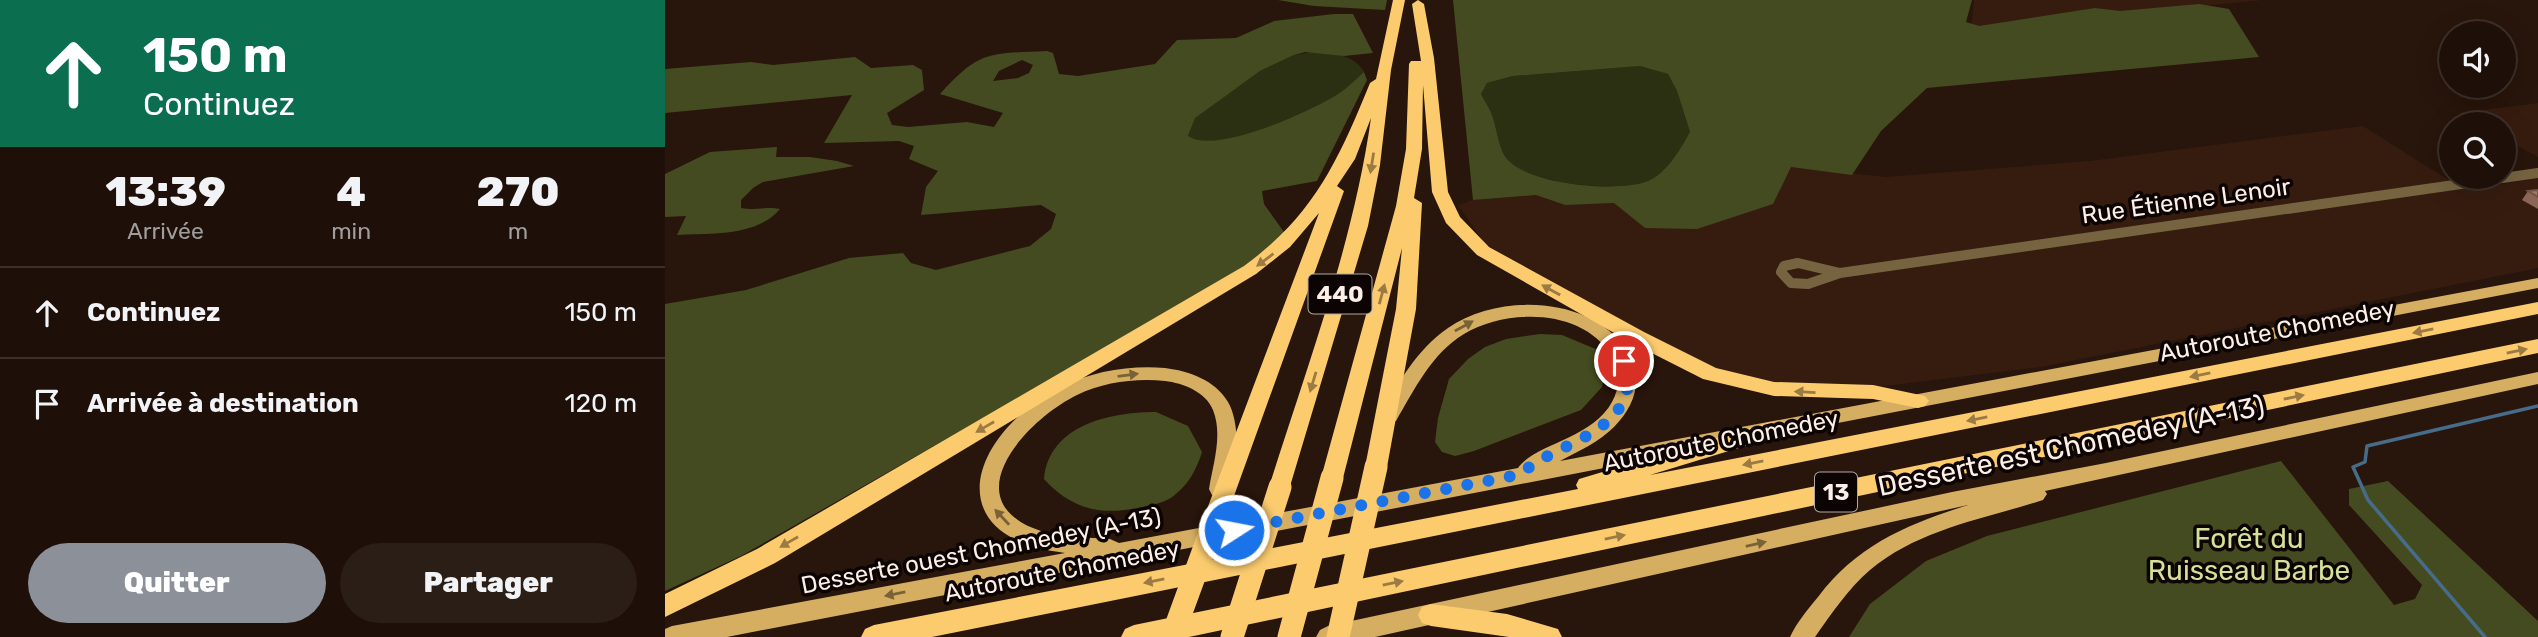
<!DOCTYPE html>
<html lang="fr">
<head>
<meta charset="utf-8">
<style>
  body { margin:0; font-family:Rubik,sans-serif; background:#2b1e16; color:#f1f3f6; height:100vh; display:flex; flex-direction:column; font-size:26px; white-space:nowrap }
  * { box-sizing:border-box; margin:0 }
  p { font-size:23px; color:#a19d9c }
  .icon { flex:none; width:38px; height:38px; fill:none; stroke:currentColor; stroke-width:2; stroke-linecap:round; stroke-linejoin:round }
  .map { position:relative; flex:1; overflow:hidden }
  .drawer { display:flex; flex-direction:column; background:#1e1008; width:665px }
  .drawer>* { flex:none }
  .banner { background:#0b6e4f; color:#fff; overflow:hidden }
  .controls { position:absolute; left:1774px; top:21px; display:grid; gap:14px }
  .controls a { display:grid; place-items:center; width:77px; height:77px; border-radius:50%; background:#1e1008; box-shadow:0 7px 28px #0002,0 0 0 2px #3c3029; font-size:35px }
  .pin { position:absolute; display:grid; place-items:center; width:60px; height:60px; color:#fff; margin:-30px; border:4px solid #fff; border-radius:50%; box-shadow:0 2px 7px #0007 }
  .me { position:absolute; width:77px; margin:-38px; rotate:79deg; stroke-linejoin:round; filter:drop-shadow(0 0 5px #0008) }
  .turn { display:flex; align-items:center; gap:24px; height:147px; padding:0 28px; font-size:32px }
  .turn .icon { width:91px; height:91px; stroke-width:2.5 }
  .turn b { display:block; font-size:49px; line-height:60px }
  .eta { display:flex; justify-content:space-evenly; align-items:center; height:119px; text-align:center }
  .eta b { font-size:42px; font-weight:800; line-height:49px }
  .button { display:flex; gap:14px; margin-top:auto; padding:14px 28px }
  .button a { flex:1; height:80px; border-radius:42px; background:#8c9099; color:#fff; font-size:28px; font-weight:800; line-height:80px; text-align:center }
  .button a+a { background:#2b1e16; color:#f1f3f6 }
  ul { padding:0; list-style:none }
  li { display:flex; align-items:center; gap:21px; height:91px; padding:0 28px; border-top:2px solid #3c3029 }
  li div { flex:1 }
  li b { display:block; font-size:26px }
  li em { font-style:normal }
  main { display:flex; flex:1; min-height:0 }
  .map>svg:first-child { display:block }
  .built { fill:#361c0f }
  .green { fill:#2c3012 }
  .forest { fill:#454b20; fill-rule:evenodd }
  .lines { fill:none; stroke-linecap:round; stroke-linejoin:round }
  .stream { stroke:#466c8a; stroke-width:3.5 }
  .street { stroke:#766441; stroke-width:10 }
  .primary { fill:#d5ae62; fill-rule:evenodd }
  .highway { fill:#fbcb6e; fill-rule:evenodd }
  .highway-bridge { stroke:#fbcb6e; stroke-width:23 }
  .wall { fill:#8c6554 }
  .building { fill:#a37662; stroke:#725345; stroke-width:2 }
  .oneway { fill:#9b7b43 }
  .oneway2 { fill:#7a6237 }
  .route { stroke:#1a73e8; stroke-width:12; stroke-dasharray:0 21.6 }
  .labels { text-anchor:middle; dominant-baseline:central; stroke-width:7; stroke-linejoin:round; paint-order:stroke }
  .shield { fill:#0b0402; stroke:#b4a8a2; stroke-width:2 }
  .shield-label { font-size:23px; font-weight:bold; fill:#fdeee7 }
  .street-label { font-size:24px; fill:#fdeee7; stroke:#0b0402 }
  .near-street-label { font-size:28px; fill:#fdeee7; stroke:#0b0402 }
  .near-park-label { font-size:28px; fill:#d5e199; stroke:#0b0402 }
</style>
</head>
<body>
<main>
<section class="drawer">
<div class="banner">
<div class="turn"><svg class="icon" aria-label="ahead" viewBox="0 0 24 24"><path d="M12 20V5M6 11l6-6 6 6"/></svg><div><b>150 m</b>Continuez</div></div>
</div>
<div class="eta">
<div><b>13:39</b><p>Arrivée</p></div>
<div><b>4</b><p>min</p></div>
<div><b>270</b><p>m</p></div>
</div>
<ul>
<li><svg class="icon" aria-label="ahead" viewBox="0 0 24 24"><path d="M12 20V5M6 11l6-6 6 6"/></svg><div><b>Continuez</b></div><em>150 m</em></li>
<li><svg class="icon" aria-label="arrive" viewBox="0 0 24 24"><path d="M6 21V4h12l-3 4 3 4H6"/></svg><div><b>Arrivée à destination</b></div><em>120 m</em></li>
</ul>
<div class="button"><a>Quitter</a><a>Partager</a></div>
</section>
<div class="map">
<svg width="1873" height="637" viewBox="0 0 1873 637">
  <rect width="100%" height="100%" fill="#28150b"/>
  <path class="built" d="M1309 0H1598L1306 29Z
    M1873 103V157L1839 138V124H1815L1794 113Z
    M1698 126 1793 186 1820 187 1873 178V268L1376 367 1204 388 1109 385 1039 366 820 244 793 205 808 200 871 195 900 205 949 203 980 228 1126 167 1221 177 1425 161Z"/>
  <path class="green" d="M646 52C665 54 689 53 699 72 690 80 680 90 670 96 641 112 552 155 523 137L530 117 595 71 629 55Z
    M975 66 1003 74 1012 91 1025 132C1016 148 1002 173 983 181 954 193 863 185 842 159 834 150 832 129 828 118 825 109 820 102 816 94L822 83 848 76Z"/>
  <path class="forest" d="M613 0H722L720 10 649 6Z
    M788 0H1307L1301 22 1314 26 1430 8 1455 11 1534 4 1564 9 1594 57 1262 88 1216 131 1187 175 1126 167 1108 204 1032 229 980 228 949 203 900 205 871 195 808 200ZM975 66 1003 74 1012 91 1025 132C1016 148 1002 173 983 181 954 193 864 185 842 159 834 150 832 130 828 118 826 110 820 102 816 94L822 83 848 76Z
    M669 14H688L708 53 679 56 640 52 629 55 595 71 530 118 523 136C551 155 642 112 670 96 680 90 690 80 699 72L702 80 652 181 597 191 599 204 621 235 579 268 537 293 76 556 0 591V304L81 290 184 258 238 253 246 263 271 270 365 246 386 229 391 214 376 205 256 215 261 187 273 171 244 159 249 146 234 141 159 143 187 95 0 113V69L86 62 108 65 190 57 206 68 248 65 257 70 259 90 222 113 227 125 243 127 302 122 329 127 338 113 275 94C316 49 324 54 382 51L388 53 394 74 413 76 490 64 512 40 571 38 609 21ZM357 60 368 65 364 73 353 78 328 81 334 71Z
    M112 147 111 157H145L172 161 189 166 98 182 88 188 76 200V208C90 211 102 206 115 209 92 237 45 233 12 235L21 216 0 217V174L45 152Z
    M875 334 897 335 933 350 939 372 937 387 916 410 809 451 790 456 777 452 770 442 773 418 784 379 803 359 820 347 841 339Z
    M491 412 523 426 537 452C532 468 525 482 512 493 504 501 493 504 482 506 440 516 409 512 379 479 384 425 445 412 491 412Z
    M1616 461 1729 605 1750 599 1757 585 1684 505V489L1723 481 1873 621V637H1184L1205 604 1261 561 1322 536Z"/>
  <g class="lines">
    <path class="stream" d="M1820 637 1703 500 1688 467 1700 462 1702 446 1873 406"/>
    <path class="street" d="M1133 263 1175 273 1143 284 1126 283 1116 272 1119 266Z
      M1175 273 1873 173"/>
    <path class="primary" d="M1873 278V288L62 637H0V629L7 626 400 553C269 537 306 433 396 387 427 371 466 365 500 368 524 371 550 380 563 402 576 424 574 472 561 495L554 497 547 495 544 489C548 464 558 435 548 410 541 392 518 383 500 381 471 378 439 382 412 395 361 420 286 501 376 531 398 538 423 537 445 539L454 543 853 468C869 444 927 439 947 402 955 388 955 371 947 357 919 308 843 308 799 334 767 353 749 390 731 421H717L714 416C733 384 751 350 783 328 835 292 930 296 964 354 979 380 969 407 949 427 934 442 914 451 895 461Z
      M1873 372V384L1380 491 1382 494 1378 500C1319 519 1254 529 1205 570 1183 589 1167 613 1150 637H1125C1132 622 1143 609 1153 597 1192 545 1243 524 1303 505L710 637H651L655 630 663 626 1287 492 1441 463Z"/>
    <path class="highway" d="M728 0H740L726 70 715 165 703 226 623 493 615 496 607 493 604 487C642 366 688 245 706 118L690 159 672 186 679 191 556 532 548 534 540 532 536 525 654 213 625 247 591 274 110 563 0 617V594L92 549 579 266C649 215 673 161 705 83L711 79Z
      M753 0 759 4 769 58 783 192 795 217 824 247 979 332 1051 368 1109 382 1208 385 1260 396 1264 401 1260 406 1253 408 1208 399 1109 396 1038 379 965 342 812 255 781 223 767 192 758 85 757 149 749 198 757 203 751 309 722 467 719 473 711 475 703 473 700 467 731 309 737 248 678 478 675 484 667 487 659 484 656 478 731 206 741 149 744 64 746 61H756L747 4Z
      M1873 302V314L267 637H196L200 629 209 625 913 489 911 485 914 479 1105 422 1113 424 1116 430 1113 436 985 475Z
      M1873 339V353L524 637H456L460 629 469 625Z
      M766 604 842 614 893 629 897 637H844L766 626 757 623 753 615 757 607Z"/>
    <path class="highway-bridge" d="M507 637 548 525
      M567 637 615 487
      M624 637 667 478
      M673 637 711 467"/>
  </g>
  <path class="wall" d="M1873 190V209L1857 200 1863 191Z"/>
  <path class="building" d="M1873 190V197L1863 191Z"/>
  <defs><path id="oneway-solid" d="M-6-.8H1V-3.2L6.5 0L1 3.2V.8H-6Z" transform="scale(1.75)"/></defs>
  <g class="oneway">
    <use href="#oneway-solid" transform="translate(707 163) rotate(99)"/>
    <use href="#oneway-solid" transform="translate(600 260) rotate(143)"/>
    <use href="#oneway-solid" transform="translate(886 290) rotate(-151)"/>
    <use href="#oneway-solid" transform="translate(717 294) rotate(-75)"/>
    <use href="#oneway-solid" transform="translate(1758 331) rotate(169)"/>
    <use href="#oneway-solid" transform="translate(1852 351) rotate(-12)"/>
    <use href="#oneway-solid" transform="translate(1535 375) rotate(169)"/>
    <use href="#oneway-solid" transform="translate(648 382) rotate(107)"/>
    <use href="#oneway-solid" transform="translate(1140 392) rotate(-177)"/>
    <use href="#oneway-solid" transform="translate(1629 397) rotate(-12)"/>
    <use href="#oneway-solid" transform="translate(1312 419) rotate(169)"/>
    <use href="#oneway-solid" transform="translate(320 427) rotate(150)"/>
    <use href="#oneway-solid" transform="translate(1088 463) rotate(169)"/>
    <use href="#oneway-solid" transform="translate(950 537) rotate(-12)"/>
    <use href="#oneway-solid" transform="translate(124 542) rotate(150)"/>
    <use href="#oneway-solid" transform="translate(489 581) rotate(169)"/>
    <use href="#oneway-solid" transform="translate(728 583) rotate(-12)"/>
  </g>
  <g class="oneway2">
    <use href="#oneway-solid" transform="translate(799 326) rotate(-29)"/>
    <use href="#oneway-solid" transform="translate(463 375) rotate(-7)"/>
    <use href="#oneway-solid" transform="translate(337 517) rotate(-133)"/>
    <use href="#oneway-solid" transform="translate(1091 544) rotate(-13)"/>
    <use href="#oneway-solid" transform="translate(230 594) rotate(169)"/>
  </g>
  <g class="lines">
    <path class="route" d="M569 530 853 475C862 469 871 462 881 457 918 437 978 417 959 361"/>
  </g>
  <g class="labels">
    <g class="shield">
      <rect x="643.5" y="274.5" width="63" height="39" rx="5"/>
      <rect x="1150" y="472.5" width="42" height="39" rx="5"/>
    </g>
    <g class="shield-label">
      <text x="675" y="294">440</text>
      <text x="1171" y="492">13</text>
    </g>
    <g class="street-label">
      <text transform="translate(1521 201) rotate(-8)">Rue Étienne Lenoir</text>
      <text transform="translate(1612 331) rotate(-11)">Autoroute Chomedey</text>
      <text transform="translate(1056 441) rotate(-11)">Autoroute Chomedey</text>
      <text transform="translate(316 551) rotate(-11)">Desserte ouest Chomedey (A-13)</text>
      <text transform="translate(397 571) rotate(-11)">Autoroute Chomedey</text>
    </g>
    <g class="near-street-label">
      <text transform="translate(1406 446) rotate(-12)">Desserte est Chomedey (A-13)</text>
    </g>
    <g class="near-park-label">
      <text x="1584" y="538">Forêt du<tspan x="1584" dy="32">Ruisseau Barbe</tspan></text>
    </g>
  </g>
</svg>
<div class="controls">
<a><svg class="icon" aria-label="sound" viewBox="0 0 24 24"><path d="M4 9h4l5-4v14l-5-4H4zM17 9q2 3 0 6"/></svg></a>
<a><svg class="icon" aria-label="search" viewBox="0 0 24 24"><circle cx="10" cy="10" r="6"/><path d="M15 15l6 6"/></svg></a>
</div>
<div class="pin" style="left:959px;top:361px;background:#d93025"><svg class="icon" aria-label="arrive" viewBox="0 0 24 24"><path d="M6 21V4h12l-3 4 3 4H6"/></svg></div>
<svg class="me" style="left:569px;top:530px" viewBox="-20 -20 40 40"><circle r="17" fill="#1a73e8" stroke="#fff" stroke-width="3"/><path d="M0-11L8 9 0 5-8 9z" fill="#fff"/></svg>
</div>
</main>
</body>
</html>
